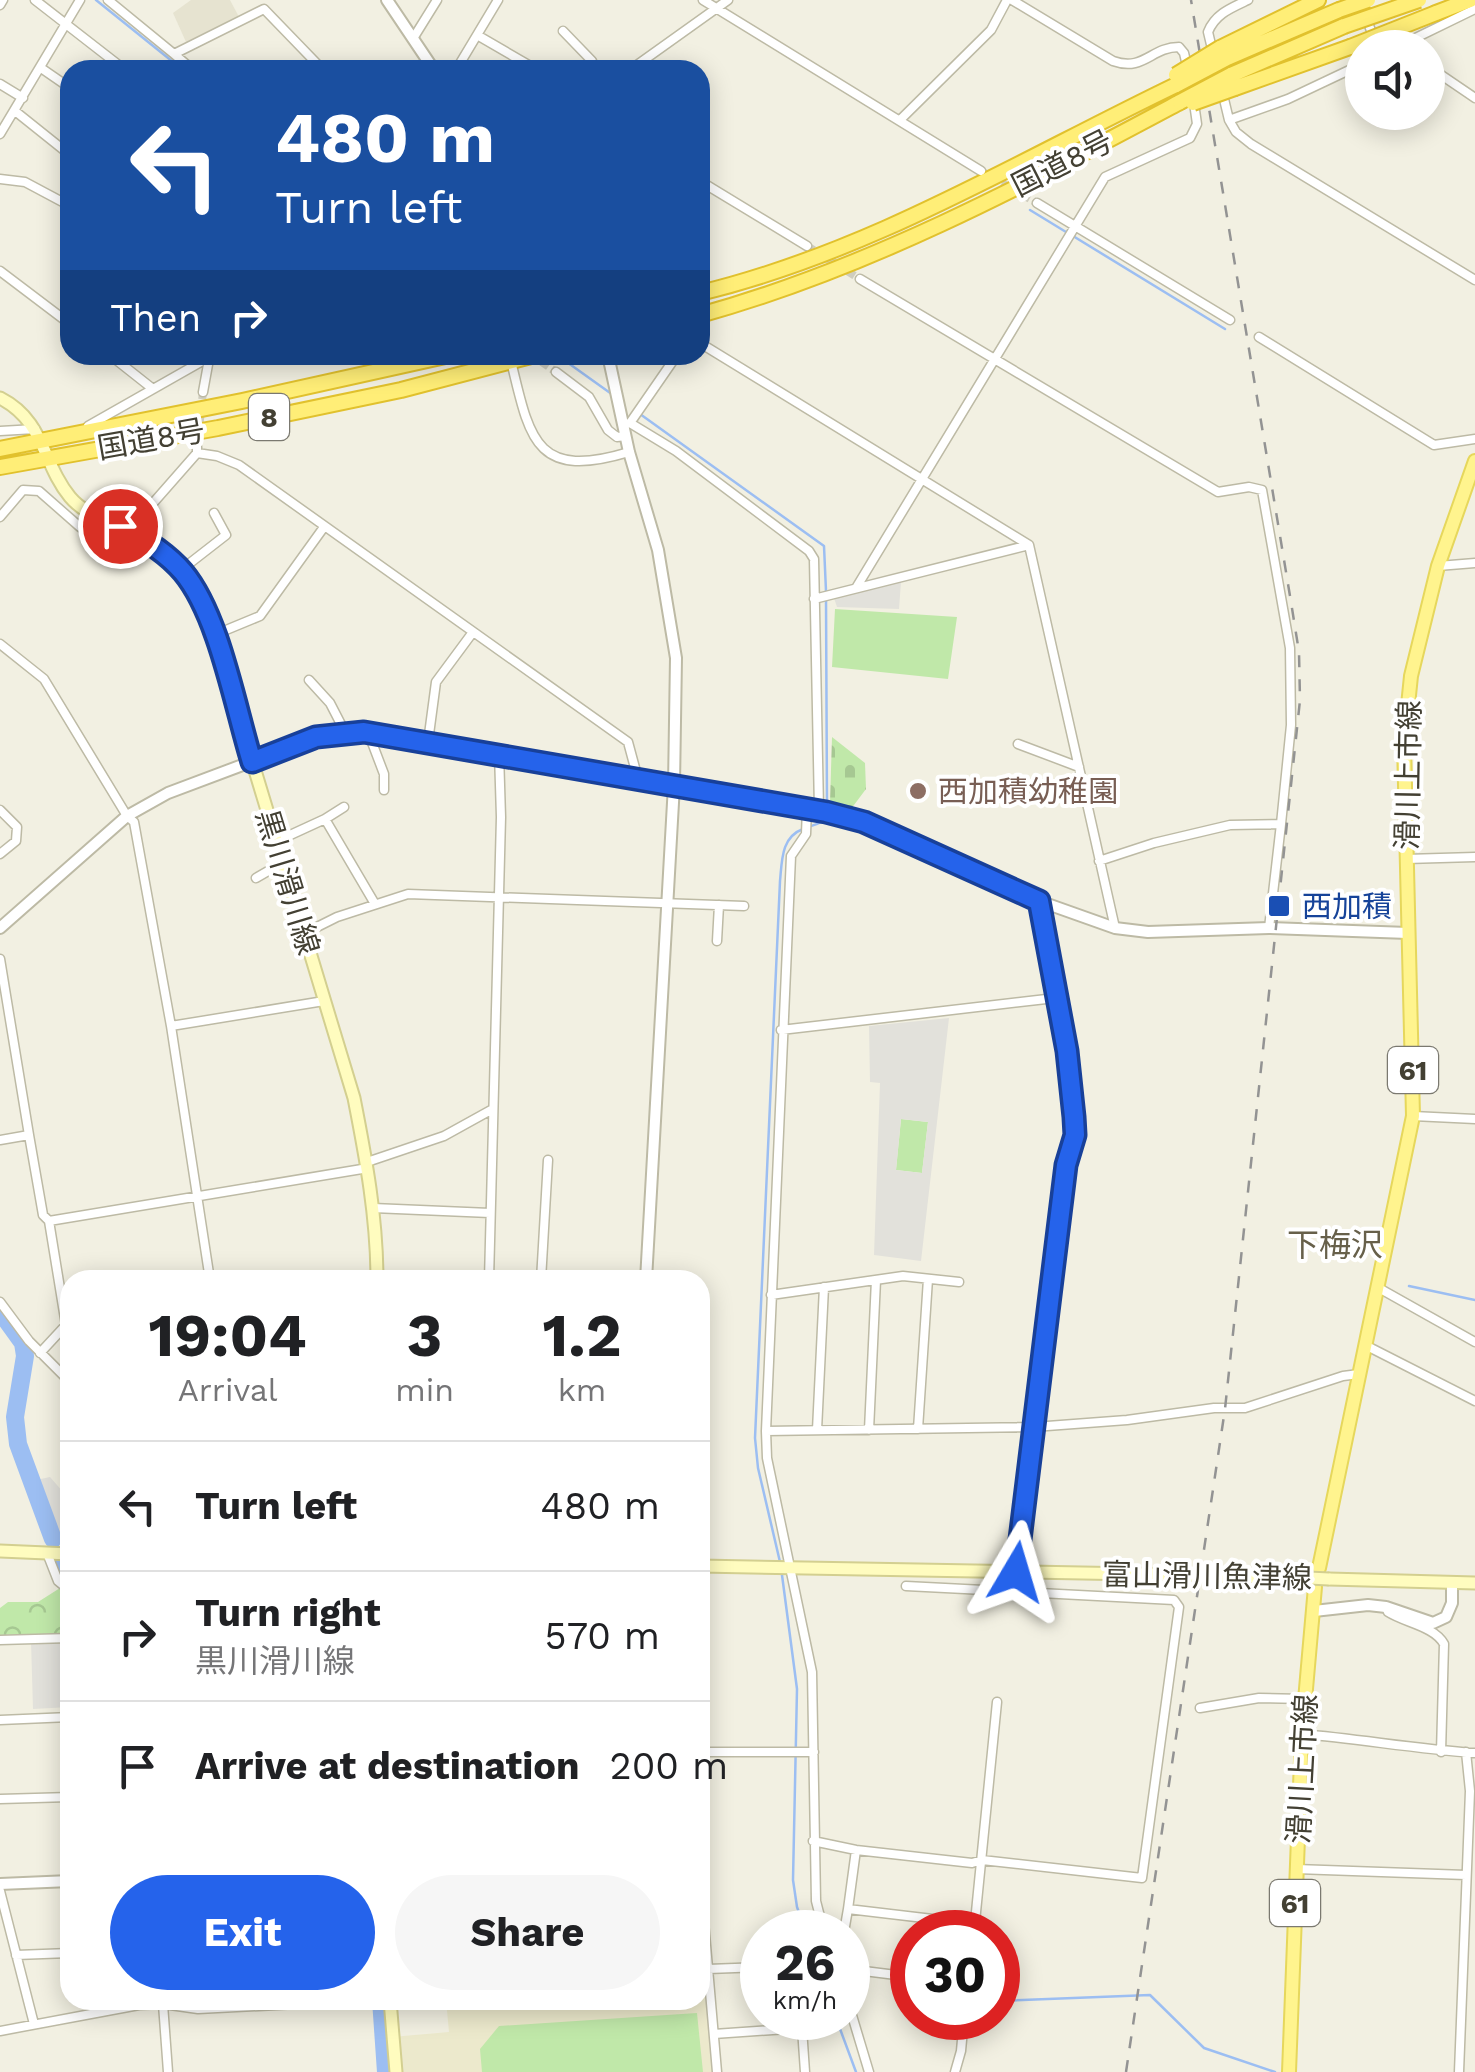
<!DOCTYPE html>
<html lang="en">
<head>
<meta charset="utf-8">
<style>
  body { margin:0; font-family:"Work Sans","Noto Sans JP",sans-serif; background:#f6f6f6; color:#202124; height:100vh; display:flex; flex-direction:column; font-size:38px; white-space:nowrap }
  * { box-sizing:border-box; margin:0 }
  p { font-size:32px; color:#757577 }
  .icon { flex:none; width:55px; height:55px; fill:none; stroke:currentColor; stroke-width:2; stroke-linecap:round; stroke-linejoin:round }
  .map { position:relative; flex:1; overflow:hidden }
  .side { position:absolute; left:60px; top:1270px; width:650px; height:740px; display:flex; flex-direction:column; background:#fff; border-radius:30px; box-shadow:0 5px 25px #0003 }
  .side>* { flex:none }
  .top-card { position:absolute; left:60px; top:60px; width:650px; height:305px; border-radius:30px; box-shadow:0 5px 25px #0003; background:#1a4fa0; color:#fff; overflow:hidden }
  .controls { position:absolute; left:1345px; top:30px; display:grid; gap:20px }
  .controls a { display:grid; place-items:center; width:100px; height:100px; border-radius:50%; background:#fff; box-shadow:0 5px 25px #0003; font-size:50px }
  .speed { position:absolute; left:740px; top:1910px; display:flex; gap:20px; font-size:50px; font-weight:700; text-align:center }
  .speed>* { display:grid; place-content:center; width:130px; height:130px; border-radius:50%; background:#fff; box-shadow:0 5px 25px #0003; line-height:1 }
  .speed small { font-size:25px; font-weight:400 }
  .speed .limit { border:15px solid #d22; background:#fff; color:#111 }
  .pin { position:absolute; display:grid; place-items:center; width:85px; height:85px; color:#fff; margin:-42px; border:5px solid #fff; border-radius:50%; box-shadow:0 2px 10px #0007 }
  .me { position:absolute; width:110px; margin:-55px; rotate:7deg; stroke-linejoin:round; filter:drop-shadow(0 0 8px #0008) }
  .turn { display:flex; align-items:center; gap:35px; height:210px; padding:0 50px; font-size:45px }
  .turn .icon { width:130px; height:130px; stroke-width:2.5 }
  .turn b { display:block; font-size:70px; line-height:85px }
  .then { display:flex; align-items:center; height:95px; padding:0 50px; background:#0003; gap:20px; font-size:38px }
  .eta { display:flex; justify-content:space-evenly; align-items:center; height:170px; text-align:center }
  .eta b { font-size:60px; font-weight:700; line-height:70px }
  .primary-button { display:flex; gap:20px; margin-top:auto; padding:20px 50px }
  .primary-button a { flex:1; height:115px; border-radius:60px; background:#2563eb; color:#fff; font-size:40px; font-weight:700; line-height:115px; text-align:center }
  .primary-button a+a { background:#f6f6f6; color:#202124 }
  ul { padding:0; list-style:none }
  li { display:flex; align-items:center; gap:30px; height:130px; padding:0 50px; border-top:2px solid #e0e0e0 }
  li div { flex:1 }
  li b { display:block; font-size:38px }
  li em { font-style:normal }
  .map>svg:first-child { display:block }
  .residential { fill:#e6e3d0 }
  .education { fill:#ece9cc }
  .forest { fill:url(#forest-crowns) }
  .cemetery { fill:url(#cemetery-stones) }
  .garden { fill:#c0e8a9 }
  .parking { fill:#e2e1db; fill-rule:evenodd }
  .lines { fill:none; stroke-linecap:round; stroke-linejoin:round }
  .stream { stroke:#9cbef2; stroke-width:2.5 }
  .river { stroke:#9cbef2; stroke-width:18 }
  .minor-tunnel { stroke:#cfcdbf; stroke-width:8; stroke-dasharray:8 4; stroke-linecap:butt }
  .minor-casing { stroke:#bdbaa5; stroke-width:11 }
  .tertiary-casing { stroke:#bdbaa5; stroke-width:14 }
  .secondary-casing { stroke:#d3cf90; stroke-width:15 }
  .primary-casing { stroke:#e6d75c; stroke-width:16 }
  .trunk-casing { stroke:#e1c12d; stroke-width:18 }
  .minor { stroke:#fff; stroke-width:8 }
  .tertiary { stroke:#fff; stroke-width:10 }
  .secondary { stroke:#fffcbf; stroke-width:11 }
  .primary { stroke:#fff48e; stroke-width:12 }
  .trunk { stroke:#fe7; stroke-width:14 }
  .rail { stroke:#939393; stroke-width:2.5; stroke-dasharray:12 12; stroke-linecap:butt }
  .secondary-bridge-casing { stroke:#d3cf90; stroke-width:15; stroke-linecap:butt }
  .trunk-bridge-casing { stroke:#e1c12d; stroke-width:18; stroke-linecap:butt }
  .secondary-bridge { stroke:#fffcbf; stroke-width:11 }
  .trunk-bridge { stroke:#fe7; stroke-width:14 }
  .route-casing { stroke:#184099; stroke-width:25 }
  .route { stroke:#2563eb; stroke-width:18 }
  .education-dot { fill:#8d6e63; stroke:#fff; stroke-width:4 }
  .transit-dot { fill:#1a4fb4; stroke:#fff; stroke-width:4 }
  .labels { text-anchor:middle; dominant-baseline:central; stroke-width:8; stroke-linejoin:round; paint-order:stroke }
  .shield { fill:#fff; stroke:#7b7970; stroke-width:2.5 }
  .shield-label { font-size:28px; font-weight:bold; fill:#434033 }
  .street-label { font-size:30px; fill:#434033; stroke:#fff }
  .education-label { font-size:30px; fill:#785e54; stroke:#fff; text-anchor:start }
  .transit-label { font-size:30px; fill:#164399; stroke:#fff; text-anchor:start }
  .neighbourhood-label { font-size:32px; fill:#67604a; stroke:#fff }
</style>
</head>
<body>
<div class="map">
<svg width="1475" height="2072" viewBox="0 0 1475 2072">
  <defs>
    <pattern id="forest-crowns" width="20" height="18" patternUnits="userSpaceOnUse" patternTransform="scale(2.5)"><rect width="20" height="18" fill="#c0e8a9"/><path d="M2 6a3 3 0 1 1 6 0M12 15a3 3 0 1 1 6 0" fill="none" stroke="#a6c892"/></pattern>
    <pattern id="cemetery-stones" width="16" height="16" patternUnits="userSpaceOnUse" patternTransform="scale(2.5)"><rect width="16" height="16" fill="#c0e8a9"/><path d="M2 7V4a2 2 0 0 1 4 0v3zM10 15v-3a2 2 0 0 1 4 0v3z" fill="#a6c892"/></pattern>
  </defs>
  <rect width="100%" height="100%" fill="#f2f0e2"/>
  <path class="residential" d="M191 0H230L239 17 186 42 173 13Z"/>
  <path class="education" d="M700 1877 717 2072H396L392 2037 449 2032 446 2000H700Z"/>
  <path class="forest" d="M60 1588 70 1598V1634L0 1635V1608L8 1602H38Z"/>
  <path class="cemetery" d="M832 737 865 763 866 789 851 809 830 803Z"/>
  <path class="garden" d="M835 609 957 617 948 679 832 667Z
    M901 1119 928 1122 922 1173 896 1170Z
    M697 2013 703 2072H482L480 2049 499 2026Z"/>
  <path class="parking" d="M901 582 899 609 837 607 834 598Z
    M949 1018 921 1261 874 1255 880 1083 870 1082 869 1026ZM901 1119 928 1122 922 1173 896 1170Z
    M50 1477 70 1500V1543L58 1542 36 1480Z
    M70 1640V1707L33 1709 31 1641Z"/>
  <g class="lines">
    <path class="stream" d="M96 0 183 70
      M1030 210 1066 232
      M1073 236 1225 329
      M557 355 613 395
      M640 414 824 546 826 591
      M826 599 827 806
      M1409 1286 1475 1300
      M780 1562 758 1468 755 1438 780 881C782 861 781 837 803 829 812 825 818 825 827 819V814
      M782 1575 797 1689 793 1880 797 1907 806 1932
      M998 2001 1150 1995 1204 2048 1275 2072
      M836 2018 856 2072"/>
    <path class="river" d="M0 1311 23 1343 25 1356 15 1417 18 1444 53 1539
      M60 1564 70 1578
      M381 2000 386 2072"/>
    <path class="minor-tunnel" d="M981 171 1037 203
      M807 246 860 279
      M532 355 556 372
      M197 447 203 392"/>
    <g class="minor-casing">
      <path id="minor" d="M35 0 125 70
        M108 0 174 54 264 9 323 70
        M703 0 981 171
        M1012 0 1113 61C1144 72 1151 47 1179 47L1184 53 1188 70
        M0 5 3 0
        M1366 18 1378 48
        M563 31 592 61 594 70
        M477 35 498 0
        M414 37 437 0
        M1395 48 1475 9
        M174 54 193 70
        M1362 64 1288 99 1229 120 1236 132 1251 144 1475 280
        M1428 66 1475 98
        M41 68 70 88
        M456 70 477 35 532 67
        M630 70 728 0
        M0 84 23 98
        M15 111 70 155
        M900 120 991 30 1007 0
        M1229 120 1208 32C1215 14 1231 8 1248 0
        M0 134 80 0
        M0 179 25 182 70 206
        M700 181 807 246
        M1037 203 1230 320
        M0 271 70 324
        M860 279 1218 492 1249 487 1262 490 1290 648 1291 725 1281 824
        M1259 337 1434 445 1475 439
        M700 343 1029 545 1115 928
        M110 355 153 389
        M511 361C530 441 536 480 629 452
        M556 372 589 397 608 430 617 437 626 436
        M203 392 209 359
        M630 423 677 355
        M624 424 630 423 676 451 809 551 814 559 819 810
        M88 426 213 355
        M0 431 35 429
        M197 453 217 456 239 465 628 742 638 779
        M0 517 23 490 39 491 80 527 96 516
        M138 535 147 510 197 453V447
        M1438 566 1475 563
        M181 570 226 535 214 513
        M856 588 1105 177 1190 138 1197 124 1194 103
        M814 599 1029 545
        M214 635 260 616 324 527
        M0 644 44 679 127 816 134 822 171 1026
        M309 680 330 703 345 732
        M368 732 384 774V790
        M428 742 436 682 473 632
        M1018 744 1079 767
        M807 808 806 834 791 856 766 1431 767 1458 812 1672 816 1901 824 1932
        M0 810 17 827 16 841 0 854
        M325 819 344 807
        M275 842 325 819 375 904
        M1406 859 1475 857
        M1099 861 1154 843 1230 825 1281 824 1269 928
        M256 878 282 863
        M303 934 337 917 408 894 744 906
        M717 941 719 905
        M0 959 29 1135
        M781 1030 1055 998
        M1413 1116 1475 1119
        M0 1140 29 1135 43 1215 49 1221 66 1325 40 1353
        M367 1162 444 1136 491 1110
        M373 1208 490 1213
        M49 1221 368 1168
        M210 1280 171 1026 324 1001
        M489 1280 501 817 499 753
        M541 1280 548 1160
        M1377 1287 1475 1342
        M771 1295 903 1276 959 1282
        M0 1302 29 1341 70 1382
        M1365 1345 1475 1401
        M918 1429 928 1279
        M817 1430 824 1287
        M869 1430 876 1280
        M766 1431 1034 1427 1127 1420 1214 1408H1245L1343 1376 1359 1374
        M47 1553 58 1581 70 1591
        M1016 1572 1066 1165 1075 1135 1074 1117 1067 1051 1039 901
        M1386 1607 1388 1612C1405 1623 1434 1626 1444 1644L1441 1752
        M0 1640 70 1638
        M1200 1708 1259 1698 1304 1699
        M0 1720 70 1717
        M1302 1734C1360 1739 1417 1749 1475 1753
        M700 1752H814
        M0 1799 70 1797
        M813 1841 856 1850 972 1863 982 1860 1142 1878 1179 1607 1174 1600 906 1586
        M1296 1869 1466 1875
        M700 1876 717 2072
        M0 1891 34 2024
        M848 1909 856 1850
        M844 1932 848 1909 975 1924
        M974 1932 997 1702
        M16 1955 70 1953
        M708 1969 762 1967
        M848 1969 912 1977
        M848 2002 869 2072
        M163 2004 168 2072
        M802 2028 805 2072
        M0 2031 139 2005 163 2004 198 2009 374 2000
        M714 2034 802 2028 801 2018
        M955 2072 961 2051 964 2018
        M1459 2072 1470 1791 1466 1752"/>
    </g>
    <g class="tertiary-casing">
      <path id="tertiary" d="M387 0 434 70
        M608 355 629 452 658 550 676 658 674 785 646 1280
        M0 928 127 816 168 793 317 737 364 732 826 812 864 822 1039 901 1115 928 1148 932 1269 928 1408 933
        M1314 1611 1368 1605 1386 1607 1433 1623 1446 1617 1452 1603V1583
        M0 1884 70 1881"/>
    </g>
    <g class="secondary-casing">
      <path id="secondary" d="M0 398C45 421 42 463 70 497 84 514 105 519 124 528 163 547 189 576 208 615L354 1098C366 1159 377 1218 377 1280
        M0 1551 70 1554
        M700 1566 1189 1575
        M1213 1576 1309 1578
        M1329 1579 1475 1583
        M390 2000 396 2072"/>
    </g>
    <g class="primary-casing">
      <path id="primary" d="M1319 1568 1413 1116 1404 744 1411 676 1438 566 1475 461
        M1289 2072 1302 1734 1315 1587"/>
    </g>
    <g class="trunk-casing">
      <path id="trunk" d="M1436 13 1470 0
        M1220 48 1318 0
        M1227 58 1339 10
        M1231 75 1344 26
        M1235 88 1350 47
        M700 293C870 252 1020 160 1176 85
        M700 315C870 268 1026 184 1180 102
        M0 449 242 401 450 355
        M0 467 218 428 401 390 535 355"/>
    </g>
    <use href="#minor" class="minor"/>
    <use href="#tertiary" class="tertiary"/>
    <use href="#secondary" class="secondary"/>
    <use href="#primary" class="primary"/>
    <use href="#trunk" class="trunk"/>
    <path class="rail" d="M1126 2072 1225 1409 1300 700 1299 652 1291 602 1191 0"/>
    <g class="secondary-bridge-casing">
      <path id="secondary-bridge" d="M1189 1575 1213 1576
        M1309 1578 1329 1579"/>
    </g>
    <g class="trunk-bridge-casing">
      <path id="trunk-bridge" d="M1339 10 1368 0
        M1344 26 1419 0
        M1350 47 1436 13
        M1176 75 1220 48
        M1176 85 1227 58
        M1180 102 1231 75
        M1193 103 1235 88"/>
    </g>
    <use href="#secondary-bridge" class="secondary-bridge"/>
    <use href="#trunk-bridge" class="trunk-bridge"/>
  </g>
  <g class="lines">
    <g class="route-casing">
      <path id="route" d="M120 526C143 538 166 552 183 572 219 615 235 707 252 762L316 737 364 732 826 812 864 822 1039 901 1067 1051 1074 1117 1075 1135 1066 1165 1016 1572"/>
    </g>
    <use href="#route" class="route"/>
  </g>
  <circle class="education-dot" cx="918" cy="791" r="10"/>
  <rect class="transit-dot" x="1267" y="894" width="24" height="24" rx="5"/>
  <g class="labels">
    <g class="shield">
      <rect x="249" y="394" width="40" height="46" rx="8"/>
      <rect x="1388" y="1047" width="50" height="46" rx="8"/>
      <rect x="1270" y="1880" width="50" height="46" rx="8"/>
    </g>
    <g class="shield-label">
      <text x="269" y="417">8</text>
      <text x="1413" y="1070">61</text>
      <text x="1295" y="1903">61</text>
    </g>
    <g class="street-label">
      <text transform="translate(1062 163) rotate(-27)">国道8号</text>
      <text transform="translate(151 439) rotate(-10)">国道8号</text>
      <text transform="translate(1408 775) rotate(-89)">滑川上市線</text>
      <text transform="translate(288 882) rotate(73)">黒川滑川線</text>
      <text transform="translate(1207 1576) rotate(1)">富山滑川魚津線</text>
      <text transform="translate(1302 1769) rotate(-87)">滑川上市線</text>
    </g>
    <g class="education-label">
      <text x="938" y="791">西加積幼稚園</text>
    </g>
    <g class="transit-label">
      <text x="1302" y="906">西加積</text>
    </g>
    <g class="neighbourhood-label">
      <text x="1335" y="1245">下梅沢</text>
    </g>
  </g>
</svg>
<div class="controls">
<a><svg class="icon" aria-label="sound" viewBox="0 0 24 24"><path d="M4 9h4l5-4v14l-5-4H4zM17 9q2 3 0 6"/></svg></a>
</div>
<div class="speed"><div>26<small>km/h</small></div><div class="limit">30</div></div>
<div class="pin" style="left:120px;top:526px;background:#d93025"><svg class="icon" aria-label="arrive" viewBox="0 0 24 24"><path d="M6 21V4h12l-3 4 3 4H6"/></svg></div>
<svg class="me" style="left:1016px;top:1572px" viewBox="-20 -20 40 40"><path d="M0-17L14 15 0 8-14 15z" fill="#2563eb" stroke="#fff" stroke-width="4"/></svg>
<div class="top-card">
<div class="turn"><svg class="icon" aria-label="left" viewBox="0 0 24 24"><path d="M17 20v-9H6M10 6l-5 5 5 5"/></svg><div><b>480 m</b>Turn left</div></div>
<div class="then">Then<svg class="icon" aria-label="right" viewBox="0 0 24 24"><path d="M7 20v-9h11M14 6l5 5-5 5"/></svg></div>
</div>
<section class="side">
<div class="eta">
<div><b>19:04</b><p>Arrival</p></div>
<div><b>3</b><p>min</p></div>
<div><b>1.2</b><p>km</p></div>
</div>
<ul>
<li><svg class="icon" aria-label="left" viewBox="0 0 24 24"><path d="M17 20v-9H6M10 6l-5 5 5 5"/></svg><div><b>Turn left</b></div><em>480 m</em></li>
<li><svg class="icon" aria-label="right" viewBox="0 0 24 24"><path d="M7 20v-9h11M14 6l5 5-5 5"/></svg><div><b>Turn right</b><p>黒川滑川線</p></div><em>570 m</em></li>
<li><svg class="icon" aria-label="arrive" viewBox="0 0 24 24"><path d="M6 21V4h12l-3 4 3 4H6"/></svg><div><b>Arrive at destination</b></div><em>200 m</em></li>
</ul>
<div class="primary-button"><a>Exit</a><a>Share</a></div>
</section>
</div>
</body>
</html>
